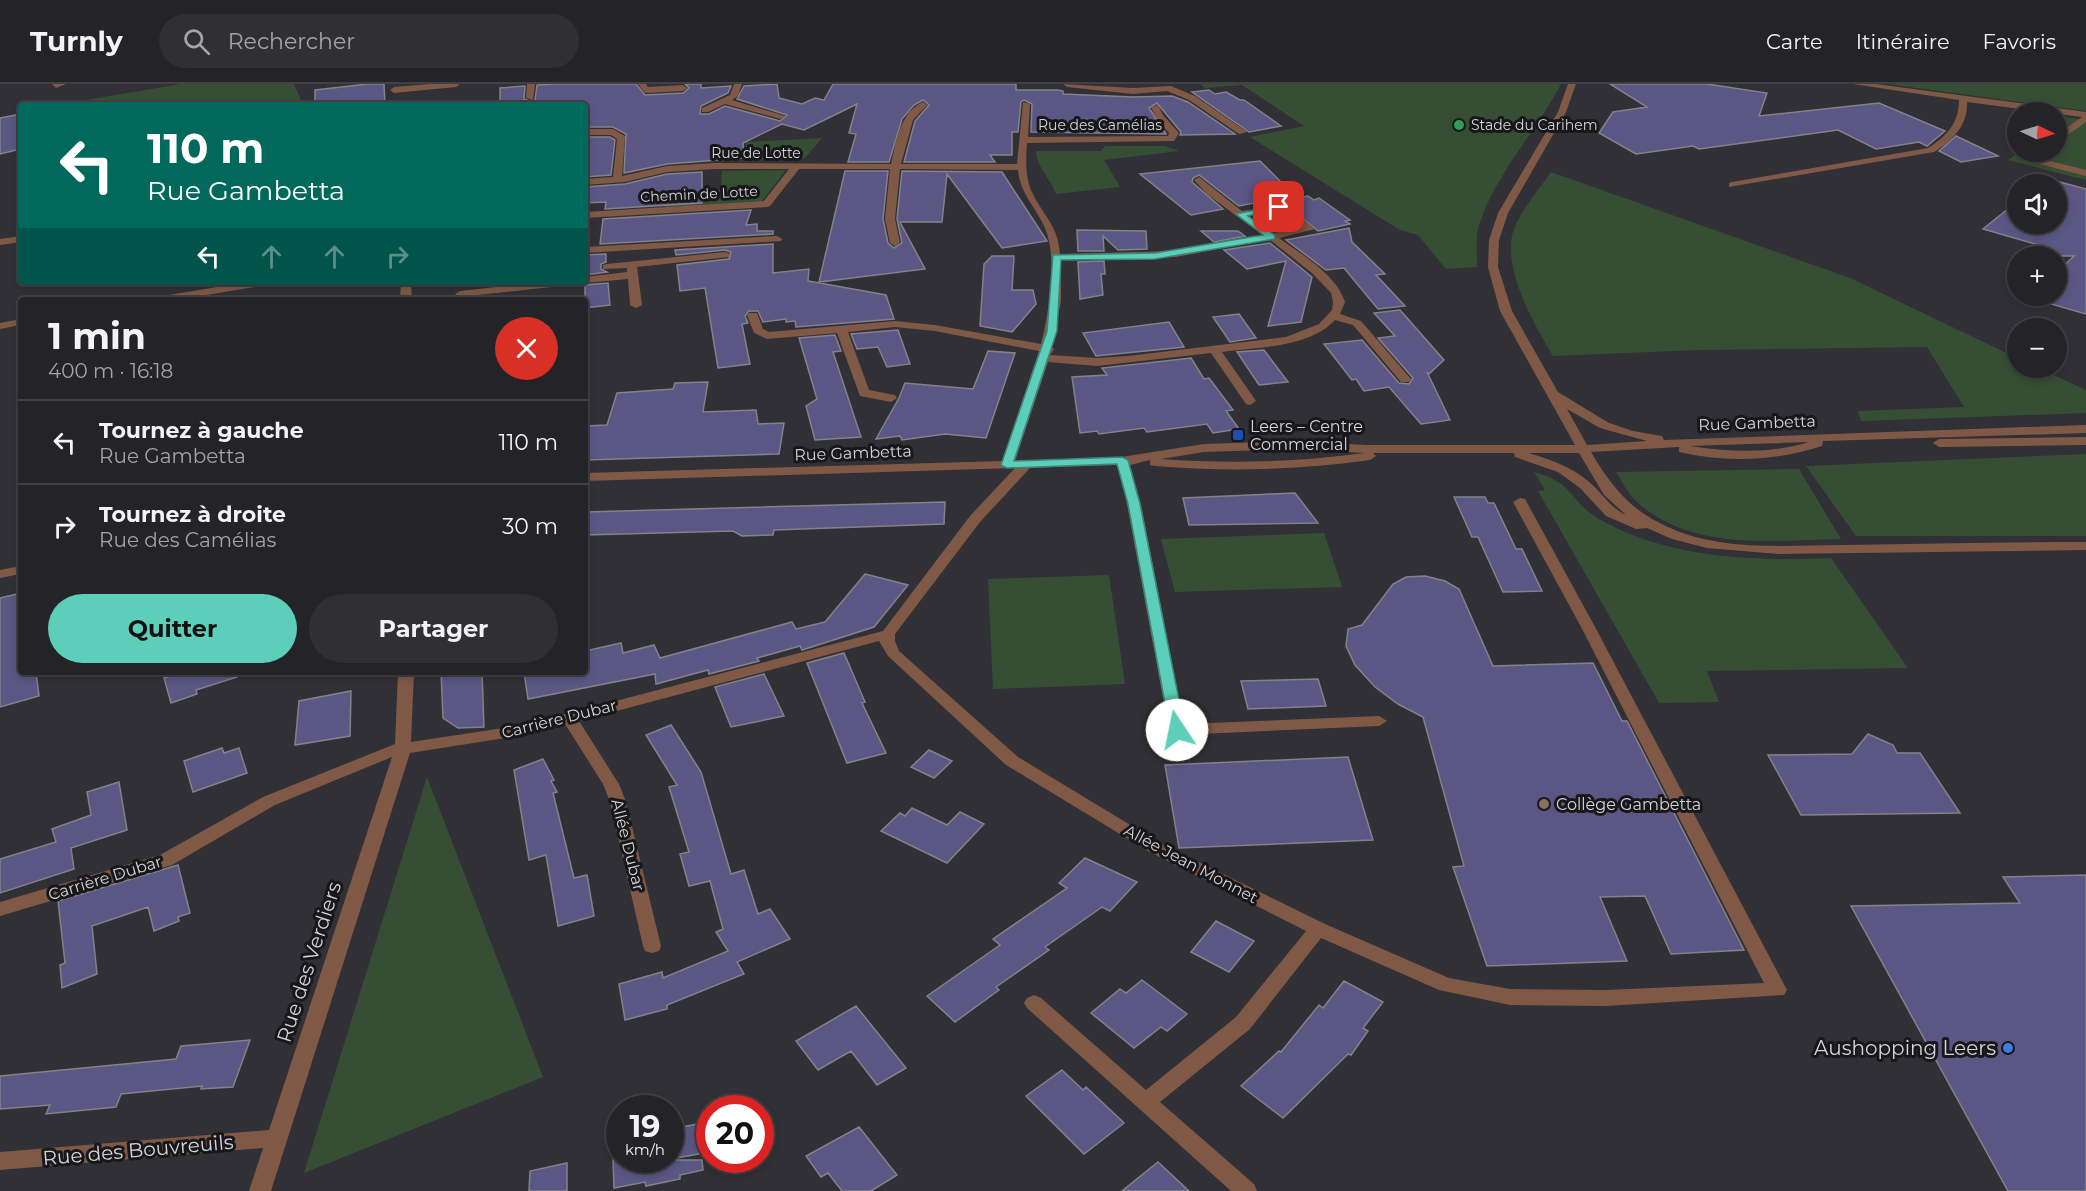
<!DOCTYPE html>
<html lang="fr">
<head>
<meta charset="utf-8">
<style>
  body { margin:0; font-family:Montserrat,sans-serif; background:#303034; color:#f1f3f6; height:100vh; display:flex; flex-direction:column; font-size:22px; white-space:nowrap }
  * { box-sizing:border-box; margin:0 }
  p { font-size:20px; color:#a3a4a8 }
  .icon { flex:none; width:33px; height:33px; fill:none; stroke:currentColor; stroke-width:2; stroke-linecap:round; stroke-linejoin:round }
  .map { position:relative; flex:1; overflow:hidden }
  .details { position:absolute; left:18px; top:213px; width:570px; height:378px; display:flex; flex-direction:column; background:#242428; border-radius:6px; box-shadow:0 3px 9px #0003,0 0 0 2px #414145 }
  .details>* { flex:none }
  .top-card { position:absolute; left:18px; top:18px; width:570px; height:183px; border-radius:6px; box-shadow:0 3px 9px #0003,0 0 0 2px #414145; background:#00695c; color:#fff; overflow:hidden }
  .needle { width:39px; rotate:94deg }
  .controls { position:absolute; left:2007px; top:18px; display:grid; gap:12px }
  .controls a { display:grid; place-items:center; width:60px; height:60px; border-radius:50%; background:#242428; box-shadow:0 3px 9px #0003,0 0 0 2px #414145; font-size:30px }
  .speed { position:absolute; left:606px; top:1011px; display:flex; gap:12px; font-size:30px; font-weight:700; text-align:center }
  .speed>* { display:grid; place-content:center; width:78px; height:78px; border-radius:50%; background:#242428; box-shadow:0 3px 9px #0003,0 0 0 2px #414145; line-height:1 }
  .speed small { font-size:15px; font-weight:400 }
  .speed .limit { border:9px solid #d22; background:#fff; color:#111 }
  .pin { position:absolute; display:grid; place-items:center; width:51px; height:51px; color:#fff; margin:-26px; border-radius:12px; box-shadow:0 3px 9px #0006 }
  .me { position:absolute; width:66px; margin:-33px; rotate:349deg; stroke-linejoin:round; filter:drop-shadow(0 0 4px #0008) }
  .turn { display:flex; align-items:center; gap:21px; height:126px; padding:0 30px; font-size:27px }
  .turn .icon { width:78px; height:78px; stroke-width:2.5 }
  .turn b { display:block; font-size:42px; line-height:51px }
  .lanes { display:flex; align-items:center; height:57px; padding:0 30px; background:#0003; justify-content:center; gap:30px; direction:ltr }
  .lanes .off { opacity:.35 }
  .round { display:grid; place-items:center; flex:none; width:63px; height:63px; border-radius:32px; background:#303034 }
  .summary { display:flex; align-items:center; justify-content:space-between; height:102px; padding:0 30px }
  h1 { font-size:36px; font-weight:700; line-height:45px }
  .action { display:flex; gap:12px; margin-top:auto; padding:12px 30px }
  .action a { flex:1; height:69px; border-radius:36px; background:#5dceb9; color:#111; font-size:24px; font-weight:700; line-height:69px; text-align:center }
  .action a+a { background:#303034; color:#f1f3f6 }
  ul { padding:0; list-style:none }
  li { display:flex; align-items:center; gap:18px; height:84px; padding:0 30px; border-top:2px solid #414145 }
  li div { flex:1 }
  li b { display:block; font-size:22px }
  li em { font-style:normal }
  header { display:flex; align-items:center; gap:36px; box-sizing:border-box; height:84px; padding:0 30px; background:#242428; border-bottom:2px solid #414145 }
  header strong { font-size:28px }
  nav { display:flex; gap:33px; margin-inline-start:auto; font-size:21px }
  .search { width:420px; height:54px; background:#303034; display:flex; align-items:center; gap:15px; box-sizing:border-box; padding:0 21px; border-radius:33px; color:#a3a4a8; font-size:22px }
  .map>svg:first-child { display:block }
  .green { fill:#364f34 }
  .building { fill:#5b5684; stroke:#83828a; stroke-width:1.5 }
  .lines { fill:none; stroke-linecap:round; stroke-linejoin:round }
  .minor { fill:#7f5945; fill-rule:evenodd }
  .route { fill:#5dceb9; stroke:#3c8678; stroke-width:1.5 }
  .leisure-dot { fill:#2e9e5b; stroke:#18181b; stroke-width:2 }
  .transit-dot { fill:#1a4fb4; stroke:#18181b; stroke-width:2 }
  .education-dot { fill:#8d6e63; stroke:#18181b; stroke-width:2 }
  .shop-dot { fill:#3f7fe0; stroke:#18181b; stroke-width:2 }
  .labels { text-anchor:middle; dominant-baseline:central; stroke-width:6; stroke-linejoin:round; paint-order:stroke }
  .far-street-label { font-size:14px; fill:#d4d4d8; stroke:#18181b }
  .far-poi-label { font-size:14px; fill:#d4d4d8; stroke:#18181b; text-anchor:start }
  .street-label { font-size:16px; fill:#d4d4d8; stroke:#18181b }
  .poi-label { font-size:16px; fill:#d4d4d8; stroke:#18181b; text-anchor:start }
  .near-street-label { font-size:20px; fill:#d4d4d8; stroke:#18181b }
  .near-poi-label { font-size:20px; fill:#d4d4d8; stroke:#18181b; text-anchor:end }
</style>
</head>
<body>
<header>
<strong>Turnly</strong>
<div class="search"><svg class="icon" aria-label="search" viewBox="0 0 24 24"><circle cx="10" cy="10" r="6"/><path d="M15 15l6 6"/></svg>Rechercher</div>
<nav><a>Carte</a><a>Itinéraire</a><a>Favoris</a></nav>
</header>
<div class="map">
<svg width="2086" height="1107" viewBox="0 0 2086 1107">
  <rect width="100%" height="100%" fill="#303036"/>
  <path class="green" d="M181 0H294L303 21H56Z
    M1200 0H1561C1536 48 1496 89 1479 141 1475 153 1477 170 1477 183L1446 185 1418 151 1400 146 1250 53 1304 42 1242 1 1205 4Z
    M1888 0H2086V27Z
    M2065 33 2086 36V96L2008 76 2019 68H2056L2057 40Z
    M822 54 804 75 745 76 746 58Z
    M1105 62H1165L1179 67 1104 76 1120 103 1056 110C1051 96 1036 81 1036 67H1101Z
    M786 86 762 117 665 124 667 109 721 105 722 87Z
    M1551 88 1850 194 2017 274 2018 284H2038L2086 306V329L1861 337 1858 327 1964 323 1927 263 1699 266 1553 272C1534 239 1496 177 1517 138 1526 120 1540 104 1551 88Z
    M2086 370V452H1856L1806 382Z
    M1799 385 1841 455C1774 456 1692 468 1637 418 1629 411 1622 398 1616 388Z
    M1534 388C1574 398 1571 419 1599 435 1669 475 1753 477 1831 474L1908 584 1707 587 1719 618 1659 619 1538 407 1545 406Z
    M1324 449 1342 503 1175 508 1161 455Z
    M1109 491 1125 600 993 605 988 495Z
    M427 693 543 993 304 1089Z"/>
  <path class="building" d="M368 0H384L385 21H315V6Z
    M555 0H636L645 11 683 9 689 4 685 0H701V4L731 2 728 9 701 22 700 30H709L725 22 780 37 787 31 737 15 744 2 777 0 779 14 802 20 815 14 824 16 833 0H1016V6H1058L1063 7V10L1133 13 1172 12 1188 18 1235 50 1180 51 1181 48 1157 19 1149 24 1166 50 1031 48 1032 20 1024 16 1021 18 1018 48H1012V71H990L995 78H904L915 37 929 21 923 16 914 21 902 35 889 78H848L856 50 849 49 857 20 804 46 782 40 743 59 744 74 667 80 624 89 626 50 613 43H585V21H500V4L525 2 524 15 532 18 535 16 537 1Z
    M1610 0H1707L1767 9 1759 32 1879 19 1945 47 1927 62 1919 58 1876 65 1838 46 1699 65 1693 62 1636 70 1599 49 1613 28 1647 23Z
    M1209 6 1215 10 1226 8 1240 16H1244L1281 42 1249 48 1192 8Z
    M21 30V65L0 70V34Z
    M1956 52 1998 72 1961 78 1939 67Z
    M585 53H610L615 56 611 91 585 93Z
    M1260 77 1294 111 1239 122 1199 91 1193 94 1192 98 1223 125 1191 131 1140 90Z
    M845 87H888L883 135 888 159 894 164 902 159 897 135 902 87 1002 88 1047 157 1002 164 947 90 942 138H900L925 185 819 198Z
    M702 88V119L605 125 606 118 585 119V103L625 100 667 90Z
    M2045 94 2086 105V230L2030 214 2056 212V189L2074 172H2024L2045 163 1983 145 2018 117V140H2056V100H2037Z
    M1308 112 1314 116 1319 114 1350 136 1345 137 1350 140 1318 147 1284 119 1278 118Z
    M751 126 746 141 757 140V147H773V150L600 160 603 135Z
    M1349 144 1352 158 1385 190 1376 191 1405 222 1378 225 1344 184 1326 186 1286 156Z
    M1077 146 1146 147 1147 165 1118 166 1103 152 1104 167H1078Z
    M1201 147H1238L1245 152 1214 158Z
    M1270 159 1312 193 1301 238 1268 242 1286 177 1247 185 1224 166Z
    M773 160V189L809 185 808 197 886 211 894 235 796 243 795 237 786 238V235L763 238 758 227H749L745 232 748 239 742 240 750 280 718 284 705 204 680 207 677 181 729 175 731 168 725 166 676 171 675 166Z
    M606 170V178L601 180V185L607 188 585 191V171Z
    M992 172H1014L1012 206H1033L1036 220 1012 248 980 242 984 180Z
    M1104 177 1105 190H1101L1103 211 1080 215 1078 178Z
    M608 199 610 221 585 224V201Z
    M1400 226 1444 276 1429 290 1427 288 1450 336 1421 340 1389 303 1364 307 1356 295 1352 296 1324 260 1362 256 1399 299 1409 300 1413 294 1378 254 1395 252 1374 229Z
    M1239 230 1256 254 1230 258 1213 233Z
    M1169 238 1184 263 1096 272 1083 249Z
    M898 246 910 280 887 283 878 263 857 265 851 250Z
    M835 251 841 267 833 268 861 353 815 356 806 322 817 315 799 254Z
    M1264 266 1288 298 1259 301 1237 268Z
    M988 267 1015 269 986 354 945 350 902 356 900 352 876 355 899 314 905 299 973 305Z
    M1191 274 1204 295 1209 294 1233 326 1226 327 1239 345 1213 349 1207 340 1147 348 1144 344 1099 350 1097 347 1080 349 1072 293 1107 291 1102 284Z
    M708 298 703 328 756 326 758 340 784 339 779 370 585 376V342L607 341 617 309 673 305 675 299Z
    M1295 409 1318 439 1189 441 1183 414Z
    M1454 413H1485L1488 419H1494L1516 465H1522L1542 507 1503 508 1478 453H1472Z
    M945 418 944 440 774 446 773 451 742 452 733 447 585 451V428Z
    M865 490 908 501 874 543 802 566 800 562 757 574 759 577 709 590 708 586 656 600 655 590 528 615 524 588H585V567L621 559 623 569 654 561 660 574 792 538 796 545 825 538Z
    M1425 492 1445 497 1459 505 1493 582 1593 579 1622 637H1627L1744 866 1671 870 1645 812 1600 813 1627 877 1487 882 1453 783 1464 782 1423 633 1398 620 1375 603 1355 581 1346 562 1348 545 1362 541 1393 500 1406 493Z
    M21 509V588H36L39 612 0 623V514Z
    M844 569 865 618 862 619 886 669 847 679 807 579Z
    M183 588H236L237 593 196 606 197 610 171 619 164 594Z
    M441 588H482L484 643 458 644 443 634Z
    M764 590 784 632 731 643 715 603Z
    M1318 595 1326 622 1248 625 1241 597Z
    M351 607 350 652 295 661 299 617Z
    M671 641 701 688 731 790 744 786 758 830 770 825 790 855 737 878 744 890 667 921V925L625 936 619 900 662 888 663 894 728 867 716 848 723 845 710 797 689 802 680 770 689 768 669 703 677 701 646 651Z
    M1868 650 1893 661 1897 669H1920L1960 729 1801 731 1768 671 1852 670Z
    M222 664 224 669 239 664 247 689 193 708 184 677Z
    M929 666 952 677 934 694 911 683Z
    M1348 673 1373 756 1179 764 1165 681Z
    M543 675 554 696 551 697 557 708 553 709 574 794 587 791 594 832 558 842 546 771 529 776 514 686Z
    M119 698 127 746 71 764 74 785 0 809V775L56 758 52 745 91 731 87 708Z
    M912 724 947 741 960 728 984 740 947 779 881 747 900 729 905 732Z
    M1085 774 1137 798 1110 827 1102 823 1045 863 1049 866 996 903 999 906 955 938 927 912 1000 861 993 855 1067 804 1059 799Z
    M178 781 190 829 178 833 179 837 154 847 148 823 92 842 97 890 62 904 60 881 65 879 58 817Z
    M2086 791V1107H2008L1851 822 2020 819 2003 793Z
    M1216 837 1254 857 1229 888 1191 868Z
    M1142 896 1187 930 1167 947 1161 943 1134 964 1091 929 1120 905 1126 909Z
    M1344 897 1383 918 1363 944 1368 947 1351 971 1348 970 1283 1034 1241 1002 1279 967 1281 968 1319 921 1323 924Z
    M856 922 906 984 877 1001 851 967 818 986 796 957Z
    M250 956 233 1003 201 1005 202 1002 121 1010 116 1023 46 1030 50 1021 0 1025V992L176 975 181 962Z
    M1062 986 1083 1006 1086 1003 1124 1039 1084 1070 1026 1012Z
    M710 1038V1068L670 1075V1045Z
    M859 1043 897 1091 871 1107H842L828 1089 821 1093 806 1072Z
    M613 1076H702L703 1086 680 1091V1095L646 1102 645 1098 614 1104Z
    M1158 1078 1189 1107H1122Z
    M567 1079V1107H529L530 1087Z"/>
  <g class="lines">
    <path class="minor" d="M52 0H66L56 4Z
      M430 0H460L456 3 394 9 390 6 394 3Z
      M527 0H535L533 16 526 14Z
      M638 0H646L648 3 683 1 687 4 683 7 645 9Z
      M734 0H742L738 12 732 16 785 32 781 35 725 20 708 28H702V24L730 11Z
      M1063 0 1133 4 1171 2 1195 12 1247 48 1239 50 1189 16 1167 7 1133 10 1067 3Z
      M1568 0H1576L1566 28 1508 129 1499 156 1498 183 1512 227 1558 308 1609 339 1633 347 1662 352 1664 356 2086 341V349L1823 357 1822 362C1777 377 1726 379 1679 368V363L1591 368C1611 402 1631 427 1668 443 1722 468 1786 461 1844 461 1925 460 2005 458 2086 458V466L1778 470 1707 464 1672 455 1647 444 1636 445 1606 432 1580 404 1558 388 1515 373 1514 369H1373L1376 372 1370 376C1297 386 1229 388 1155 382L1150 381V376L1130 381 1141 420 1184 640 1379 632 1387 637 1379 642 1177 651 1169 646 1127 420 1117 381 1030 384 980 438 895 550V557L899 567 1018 673 1160 759 1325 840 1449 894 1510 905 1606 906 1764 899 1580 541 1513 418 1520 414 1525 415 1594 541 1787 906 1784 911 1606 922 1510 921 1439 906 1321 854 1250 945 1160 1018 1254 1100 1257 1107H1231L1027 924 1024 919 1027 914 1034 911 1041 914 1146 1006 1236 933 1306 847 1148 767 1006 681 888 572 879 557 579 637 619 700 626 718 661 862 659 867 652 869 645 867 643 862 610 718 603 700 565 640 524 651 410 669 271 1107H249L263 1064 0 1086V1068L269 1046 392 673 275 721 172 781 0 832V818L160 771 263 713 395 660 398 588H414L411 658 524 641 883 547 970 432 1015 384 585 397V389L1002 377 1039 267 935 247 895 243 848 248 869 306 895 311 897 314 891 318 860 312 837 249 767 255 754 249 747 231 749 229H757L763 245 769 248 895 237 935 241 1041 260C1049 228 1058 176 1045 144 1036 123 1020 110 1018 86L900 85 895 135 900 159 895 162 890 159 885 135 890 85H799L770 122 767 123 585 134V128L764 117 789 85H715L667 88 625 98 585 101V95L613 93 617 55 611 51H585V45H613L625 52 622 92 667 82 715 79 891 80C896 58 900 28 923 18L927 21 913 36 901 80H1017L1023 18 1030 20 1028 53 1168 52 1169 49 1156 34 1151 23 1158 21 1163 31 1179 49 1174 57 1027 59C1026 74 1025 91 1031 106 1042 131 1058 140 1060 170L1176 167 1262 151 1207 110 1194 96 1199 93 1242 127 1283 121 1315 145 1279 154C1302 171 1336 190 1345 218L1340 230 1361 237 1411 295 1409 298H1401L1353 241 1335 236C1309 264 1258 263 1222 268L1256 317 1250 321 1246 320 1211 269 1097 282 1048 278 1015 377 1121 373 1204 360 1295 357 1366 361H1575L1500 227 1488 183 1489 156 1498 129 1558 28ZM1277 126 1301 144 1273 149 1249 132ZM1269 155 1312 189 1331 209 1333 218 1332 226 1319 240 1286 253 1128 272 1097 274 1050 271 1054 265 1052 263 1061 217V176L1176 173ZM1567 325 1600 344 1647 357 1587 361ZM1809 358C1771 370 1730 368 1690 362ZM1295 365 1365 369C1297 378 1230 380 1161 375L1204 368ZM1529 369H1579L1604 411 1626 431C1609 423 1602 408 1588 397 1570 382 1551 376 1529 369Z
      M1853 0H1876L2086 28V38L2056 59V51L2082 33 1967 18C1968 41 1953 56 1934 68L1729 103V99L1732 98 1928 64C1947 52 1959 39 1959 16Z
      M2036 68H2046L2038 74 2086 86V92L2028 77V73Z
      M21 152V158L0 161V155Z
      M777 152 782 155 781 157 585 169V163Z
      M725 168 729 169V173L637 183 642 221 636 224 630 221 628 195 585 199 581 198H585V193L627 188V184L603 185V181L607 180Z
      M247 198H272L267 201 177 216H151L157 213Z
      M401 198H411L412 216H400Z
      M540 198H575L570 201 460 213 455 210 460 207Z
      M21 235V241L0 245V239Z
      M2086 353V361L1939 363 1933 359 1939 355Z
      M21 482V490L0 494V486Z"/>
  </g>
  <path class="route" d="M1279 121H1282V125L1248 132 1275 151V155L1155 175 1061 176 1057 247 1014 377 1122 373 1128 376 1140 420 1185 646 1177 651 1170 646 1128 420 1117 380 1007 384 1001 381 1047 247 1053 171 1155 169 1263 151 1236 130Z"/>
  <circle class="leisure-dot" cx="1459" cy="41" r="6"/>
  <rect class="transit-dot" x="1232" y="345" width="12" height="12" rx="3"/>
  <circle class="education-dot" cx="1544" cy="720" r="6"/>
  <circle class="shop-dot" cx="2008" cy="964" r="6"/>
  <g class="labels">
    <g class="far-street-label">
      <text x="1100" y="41">Rue des Camélias</text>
      <text x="756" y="69">Rue de Lotte</text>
      <text transform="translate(699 110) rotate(-3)">Chemin de Lotte</text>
    </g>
    <g class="far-poi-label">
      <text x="1471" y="41">Stade du Carihem</text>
    </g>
    <g class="street-label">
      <text transform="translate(1757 339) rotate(-2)">Rue Gambetta</text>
      <text transform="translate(853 369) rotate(-2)">Rue Gambetta</text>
      <text transform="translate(559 635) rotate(-14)">Carrière Dubar</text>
      <text transform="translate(628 761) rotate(76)">Allée Dubar</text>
      <text transform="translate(1191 780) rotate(28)">Allée Jean Monnet</text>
      <text transform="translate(105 794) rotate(-17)">Carrière Dubar</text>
    </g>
    <g class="poi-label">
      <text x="1250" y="342">Leers – Centre<tspan x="1250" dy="18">Commercial</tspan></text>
      <text x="1556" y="720">Collège Gambetta</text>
    </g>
    <g class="near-street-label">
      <text transform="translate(309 878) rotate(-72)">Rue des Verdiers</text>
      <text transform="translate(138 1066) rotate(-5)">Rue des Bouvreuils</text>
    </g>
    <g class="near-poi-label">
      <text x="1996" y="964">Aushopping Leers</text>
    </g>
  </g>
</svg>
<div class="controls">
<a><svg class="needle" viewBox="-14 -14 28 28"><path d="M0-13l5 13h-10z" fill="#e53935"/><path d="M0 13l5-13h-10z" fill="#a3a4a8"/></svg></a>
<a><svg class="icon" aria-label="sound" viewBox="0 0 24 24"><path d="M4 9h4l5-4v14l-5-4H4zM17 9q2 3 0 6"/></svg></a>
<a>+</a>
<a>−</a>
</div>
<div class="speed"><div>19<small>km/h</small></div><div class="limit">20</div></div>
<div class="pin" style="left:1279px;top:123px;background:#d93025"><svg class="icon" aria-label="arrive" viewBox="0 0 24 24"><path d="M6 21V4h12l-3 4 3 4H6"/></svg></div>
<svg class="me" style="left:1177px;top:646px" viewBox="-20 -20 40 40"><circle r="19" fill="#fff"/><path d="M0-13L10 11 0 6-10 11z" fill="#5dceb9"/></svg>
<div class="top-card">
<div class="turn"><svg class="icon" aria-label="left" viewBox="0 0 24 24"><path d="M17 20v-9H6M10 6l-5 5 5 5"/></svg><div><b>110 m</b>Rue Gambetta</div></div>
<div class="lanes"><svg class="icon" aria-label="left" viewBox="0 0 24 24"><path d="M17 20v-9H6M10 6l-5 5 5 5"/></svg><svg class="icon off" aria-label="ahead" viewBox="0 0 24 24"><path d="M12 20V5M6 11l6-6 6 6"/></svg><svg class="icon off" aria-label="ahead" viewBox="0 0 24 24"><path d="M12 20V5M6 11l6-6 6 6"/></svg><svg class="icon off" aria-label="right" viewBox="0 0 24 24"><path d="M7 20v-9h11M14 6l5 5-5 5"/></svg></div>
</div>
<section class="details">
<div class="summary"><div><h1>1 min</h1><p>400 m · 16:18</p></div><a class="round" style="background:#d93025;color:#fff"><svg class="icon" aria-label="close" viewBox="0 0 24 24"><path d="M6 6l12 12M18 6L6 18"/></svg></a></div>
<ul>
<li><svg class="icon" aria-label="left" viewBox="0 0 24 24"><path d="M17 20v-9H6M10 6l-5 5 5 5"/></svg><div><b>Tournez à gauche</b><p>Rue Gambetta</p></div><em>110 m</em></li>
<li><svg class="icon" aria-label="right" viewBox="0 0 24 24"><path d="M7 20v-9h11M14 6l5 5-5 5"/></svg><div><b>Tournez à droite</b><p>Rue des Camélias</p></div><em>30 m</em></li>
</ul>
<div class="action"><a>Quitter</a><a>Partager</a></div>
</section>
</div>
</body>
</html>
